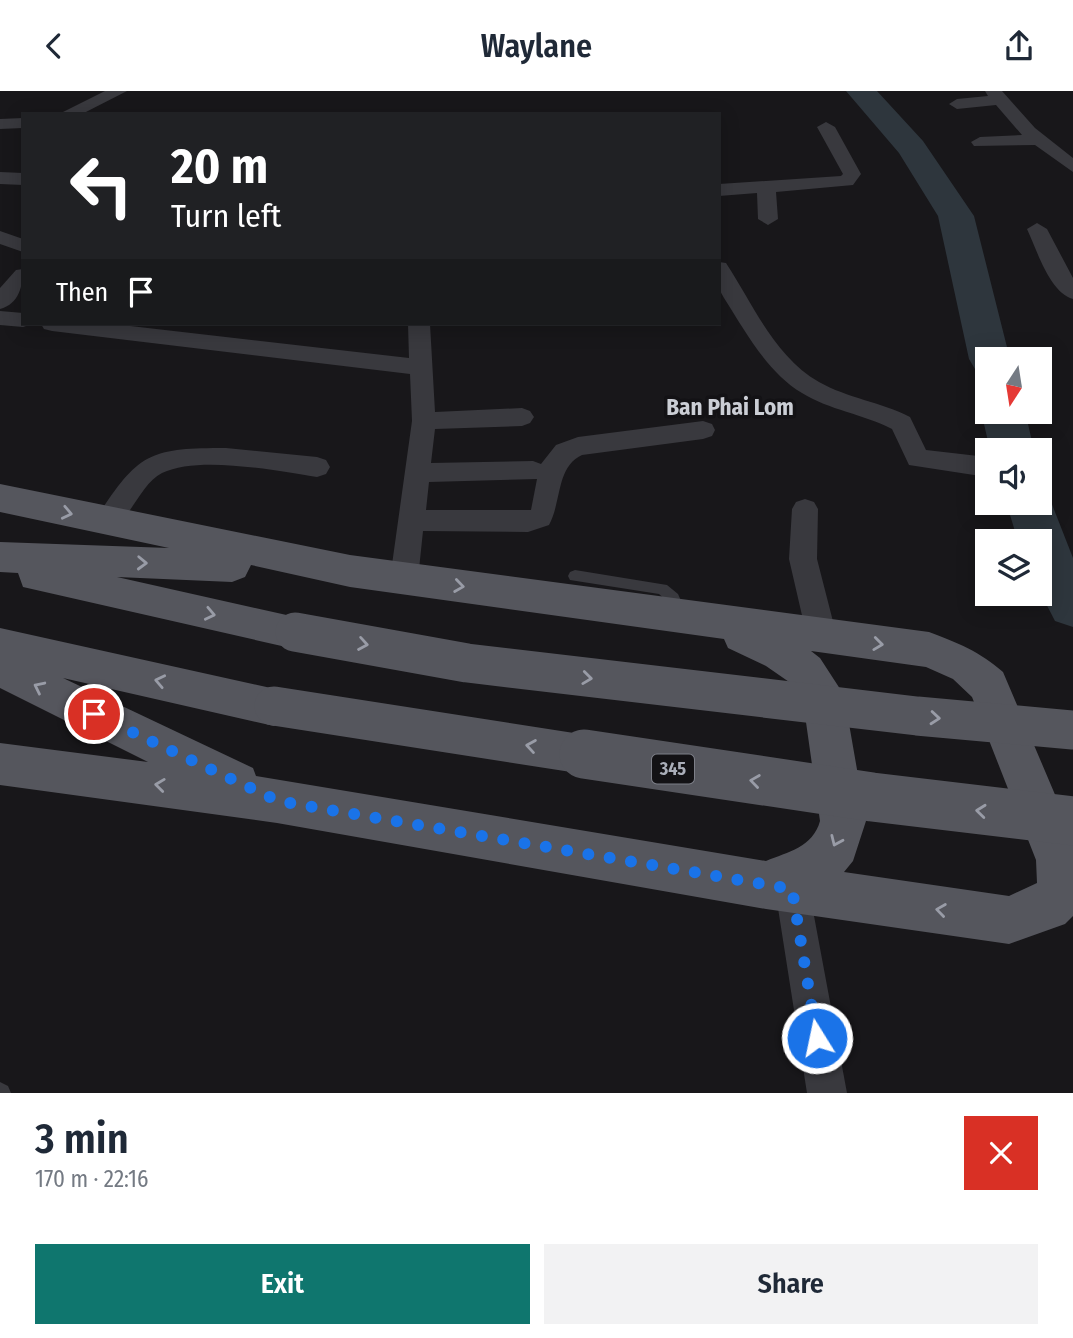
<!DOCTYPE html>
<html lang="en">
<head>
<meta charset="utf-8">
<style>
  body { margin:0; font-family:"Fira Sans Condensed",sans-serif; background:#f2f2f3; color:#1f2937; height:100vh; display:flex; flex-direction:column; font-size:26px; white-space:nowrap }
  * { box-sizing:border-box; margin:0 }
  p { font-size:23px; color:#747a83 }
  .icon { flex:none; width:38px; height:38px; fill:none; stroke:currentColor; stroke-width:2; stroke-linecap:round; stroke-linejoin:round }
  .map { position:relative; height:1002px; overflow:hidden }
  .sheet { display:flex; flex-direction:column; background:#fff; flex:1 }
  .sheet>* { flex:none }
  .hud { position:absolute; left:21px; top:21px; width:700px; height:214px; border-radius:0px; box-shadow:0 4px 18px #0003; background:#202124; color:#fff; overflow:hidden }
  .needle { width:46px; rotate:192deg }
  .tools { position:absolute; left:975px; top:256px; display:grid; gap:14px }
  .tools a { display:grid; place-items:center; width:77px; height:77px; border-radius:0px; background:#fff; box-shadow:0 4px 18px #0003; font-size:35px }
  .pin { position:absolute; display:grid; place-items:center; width:60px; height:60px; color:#fff; margin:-30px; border:4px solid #fff; border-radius:50%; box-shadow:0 2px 7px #0007 }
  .me { position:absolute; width:77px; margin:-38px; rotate:350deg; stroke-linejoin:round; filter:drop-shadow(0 0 5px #0008) }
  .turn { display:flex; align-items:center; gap:24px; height:147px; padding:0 35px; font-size:32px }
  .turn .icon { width:91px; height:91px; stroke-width:2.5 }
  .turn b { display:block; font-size:49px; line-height:60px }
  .then { display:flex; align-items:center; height:66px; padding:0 35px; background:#0003; gap:14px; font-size:26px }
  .round { display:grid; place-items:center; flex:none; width:74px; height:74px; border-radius:0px; background:#f2f2f3 }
  .head { display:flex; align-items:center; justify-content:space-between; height:119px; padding:0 35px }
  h1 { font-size:42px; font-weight:600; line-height:52px }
  .button { display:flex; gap:14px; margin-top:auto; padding:14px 35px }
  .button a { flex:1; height:80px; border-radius:0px; background:#0f766e; color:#fff; font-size:28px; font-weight:600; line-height:80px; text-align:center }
  .button a+a { background:#f2f2f3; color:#1f2937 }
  header { display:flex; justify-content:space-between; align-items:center; height:91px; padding:0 35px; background:#fff; font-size:32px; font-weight:600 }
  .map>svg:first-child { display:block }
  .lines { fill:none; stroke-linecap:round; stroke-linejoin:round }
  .river { fill:#2e363d; fill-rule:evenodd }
  .lane { fill:#39393e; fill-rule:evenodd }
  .street { fill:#39393e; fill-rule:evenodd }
  .primary { fill:#55565d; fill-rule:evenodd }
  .primary-bridge-far1 { stroke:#55565d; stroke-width:39 }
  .primary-bridge { stroke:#55565d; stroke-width:49 }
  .oneway { stroke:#999ca7 }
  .route { stroke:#1a73e8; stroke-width:12; stroke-dasharray:0 21.6 }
  .labels { text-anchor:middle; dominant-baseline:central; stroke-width:7; stroke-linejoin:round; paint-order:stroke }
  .shield { fill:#131215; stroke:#7d7f88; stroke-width:2 }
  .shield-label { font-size:18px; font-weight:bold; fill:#aaaeb9 }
  .quarter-label { font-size:23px; font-weight:bold; fill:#cbced5; stroke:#131215 }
</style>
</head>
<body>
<header><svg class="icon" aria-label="back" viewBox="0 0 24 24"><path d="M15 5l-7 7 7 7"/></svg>Waylane<svg class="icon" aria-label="share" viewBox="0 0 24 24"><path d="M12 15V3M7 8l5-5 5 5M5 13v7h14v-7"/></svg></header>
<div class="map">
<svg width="1073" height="1002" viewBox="0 0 1073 1002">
  <rect width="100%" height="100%" fill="#18171a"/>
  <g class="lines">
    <path class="river" d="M846 0H877L923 50 974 125 1010 268H987V281L975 278 969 268 938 125 899 62Z
      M987 310V320H1025L1034 359H990L981 320Z
      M1040 396 1046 398 1073 467V536L1055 530 1040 501V450H1018L1006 411H1040Z"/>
    <path class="lane" d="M575 479 667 494 678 503 688 525 686 529 681 531 676 529 668 511 659 503 570 489 568 485 570 481Z
      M0 991 8 995 11 1002H0Z"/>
    <path class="street" d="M105 0H127L82 23H59Z
      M985 0H1002L1035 37 1073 67V81L1035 54 974 55 971 51 980 46 1022 44 996 14 957 18 949 13 957 8 988 5Z
      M23 27V37L0 38V28Z
      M826 31 835 36 861 83 853 94 776 101 778 128 768 134 758 128 757 102 719 105V93L841 85 843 83 817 36Z
      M0 81 23 82V94L0 93Z
      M1037 132 1047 138 1073 187V208C1049 201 1037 159 1027 138Z
      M0 140 23 148V161L0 153Z
      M719 171 726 172C753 213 774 265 819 291 847 307 881 311 910 326L926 359 987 366V386L909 374 892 338C863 323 829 319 802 302 767 281 745 240 724 207L719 198Z
      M23 178C23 195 19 213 0 218V197L16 179Z
      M0 220 23 222V233H32L23 236 0 234Z
      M41 233H113L409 267 408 233H430L435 321 522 317 530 320 534 326 530 332 522 335 435 338 431 372 533 370 541 373 556 354 578 346 703 330 712 333 715 339 712 345 703 348 582 364C556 376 562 410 549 434L528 441 423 440 418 488 414 496 404 500 394 496 390 488 412 330 410 283 52 240 44 238ZM537 388 531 419H426L429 391Z
      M226 357 317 366 326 369 330 376 326 383 317 386C276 380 200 364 162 382 136 395 126 446 99 437L95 430 99 423C139 361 152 357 226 357Z
      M805 408 814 411 818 418 817 468 837 546 832 555 822 559 812 555 807 546 789 468 792 418 796 411Z
      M792 781 804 786 809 798 847 1002H807L775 798 780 786Z"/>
    <path class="primary" d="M0 393 350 464 929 541C958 552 979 560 1003 581L1073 746V825L1065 833 1009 853 766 818 277 732 0 694V652L148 671 0 597V537L289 601 295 615 289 629 274 635 63 587 253 677 256 685 766 770C788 761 813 756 820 730L803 610 792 593 766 575 728 557 724 548 350 496 251 474 245 486 232 491 117 486 309 529 315 541 309 553 295 558 23 496 18 482 0 481V451L169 457 0 421ZM811 560 926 576 953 588 972 606 1036 769 1037 792 1009 805 844 781 853 770 866 730 844 604 820 567Z"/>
    <path class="primary-bridge-far1" d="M295 541 467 572 917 625 1073 639
      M274 615 595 665"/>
    <path class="primary-bridge" d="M584 663 872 706 1073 730"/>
  </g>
  <defs><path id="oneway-chevron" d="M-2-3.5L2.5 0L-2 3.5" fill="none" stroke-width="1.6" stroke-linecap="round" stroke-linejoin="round" transform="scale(1.75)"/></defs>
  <g class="oneway">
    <use href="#oneway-chevron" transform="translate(67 422) rotate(12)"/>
    <use href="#oneway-chevron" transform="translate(142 472) rotate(2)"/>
    <use href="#oneway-chevron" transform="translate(459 495) rotate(8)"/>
    <use href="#oneway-chevron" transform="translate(210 523) rotate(12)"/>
    <use href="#oneway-chevron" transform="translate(363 553) rotate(10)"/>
    <use href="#oneway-chevron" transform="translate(878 553) rotate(7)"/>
    <use href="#oneway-chevron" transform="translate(587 587) rotate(7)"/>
    <use href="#oneway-chevron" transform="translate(160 590) rotate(-168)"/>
    <use href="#oneway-chevron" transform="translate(39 596) rotate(-154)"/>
    <use href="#oneway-chevron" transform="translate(935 627) rotate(5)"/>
    <use href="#oneway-chevron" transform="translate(531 655) rotate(-171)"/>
    <use href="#oneway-chevron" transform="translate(755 690) rotate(-172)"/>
    <use href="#oneway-chevron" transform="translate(160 694) rotate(-173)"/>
    <use href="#oneway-chevron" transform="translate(981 720) rotate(-174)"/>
    <use href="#oneway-chevron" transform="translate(836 750) rotate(114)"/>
    <use href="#oneway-chevron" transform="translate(941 819) rotate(-172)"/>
  </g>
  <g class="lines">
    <path class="route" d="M94 623 278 710 792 798 817 947"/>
  </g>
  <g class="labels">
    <rect class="shield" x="652" y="663.5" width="42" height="29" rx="5"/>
    <g class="shield-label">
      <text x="673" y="678">345</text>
    </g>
    <g class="quarter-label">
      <text x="730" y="316">Ban Phai Lom</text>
    </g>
  </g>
</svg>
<div class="tools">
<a><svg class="needle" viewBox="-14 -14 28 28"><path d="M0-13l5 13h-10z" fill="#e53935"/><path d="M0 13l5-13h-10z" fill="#747a83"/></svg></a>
<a><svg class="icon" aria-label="sound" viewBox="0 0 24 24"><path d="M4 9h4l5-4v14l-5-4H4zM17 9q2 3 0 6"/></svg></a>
<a><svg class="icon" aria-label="layers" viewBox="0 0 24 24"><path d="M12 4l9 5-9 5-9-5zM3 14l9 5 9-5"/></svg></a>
</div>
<div class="pin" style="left:94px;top:623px;background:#d93025"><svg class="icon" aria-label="arrive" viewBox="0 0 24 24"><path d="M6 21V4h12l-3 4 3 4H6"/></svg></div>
<svg class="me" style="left:817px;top:947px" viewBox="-20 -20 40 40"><circle r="17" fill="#1a73e8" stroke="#fff" stroke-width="3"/><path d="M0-11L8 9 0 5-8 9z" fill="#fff"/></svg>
<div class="hud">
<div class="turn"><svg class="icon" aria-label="left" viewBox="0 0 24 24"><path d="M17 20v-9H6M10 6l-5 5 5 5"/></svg><div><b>20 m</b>Turn left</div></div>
<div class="then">Then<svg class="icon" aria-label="arrive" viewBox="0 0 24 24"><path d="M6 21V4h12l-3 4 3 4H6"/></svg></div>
</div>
</div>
<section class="sheet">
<div class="head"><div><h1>3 min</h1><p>170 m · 22:16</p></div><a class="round" style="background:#d93025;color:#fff"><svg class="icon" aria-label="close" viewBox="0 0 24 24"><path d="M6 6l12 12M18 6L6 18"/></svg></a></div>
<div class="button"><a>Exit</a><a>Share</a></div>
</section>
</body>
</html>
